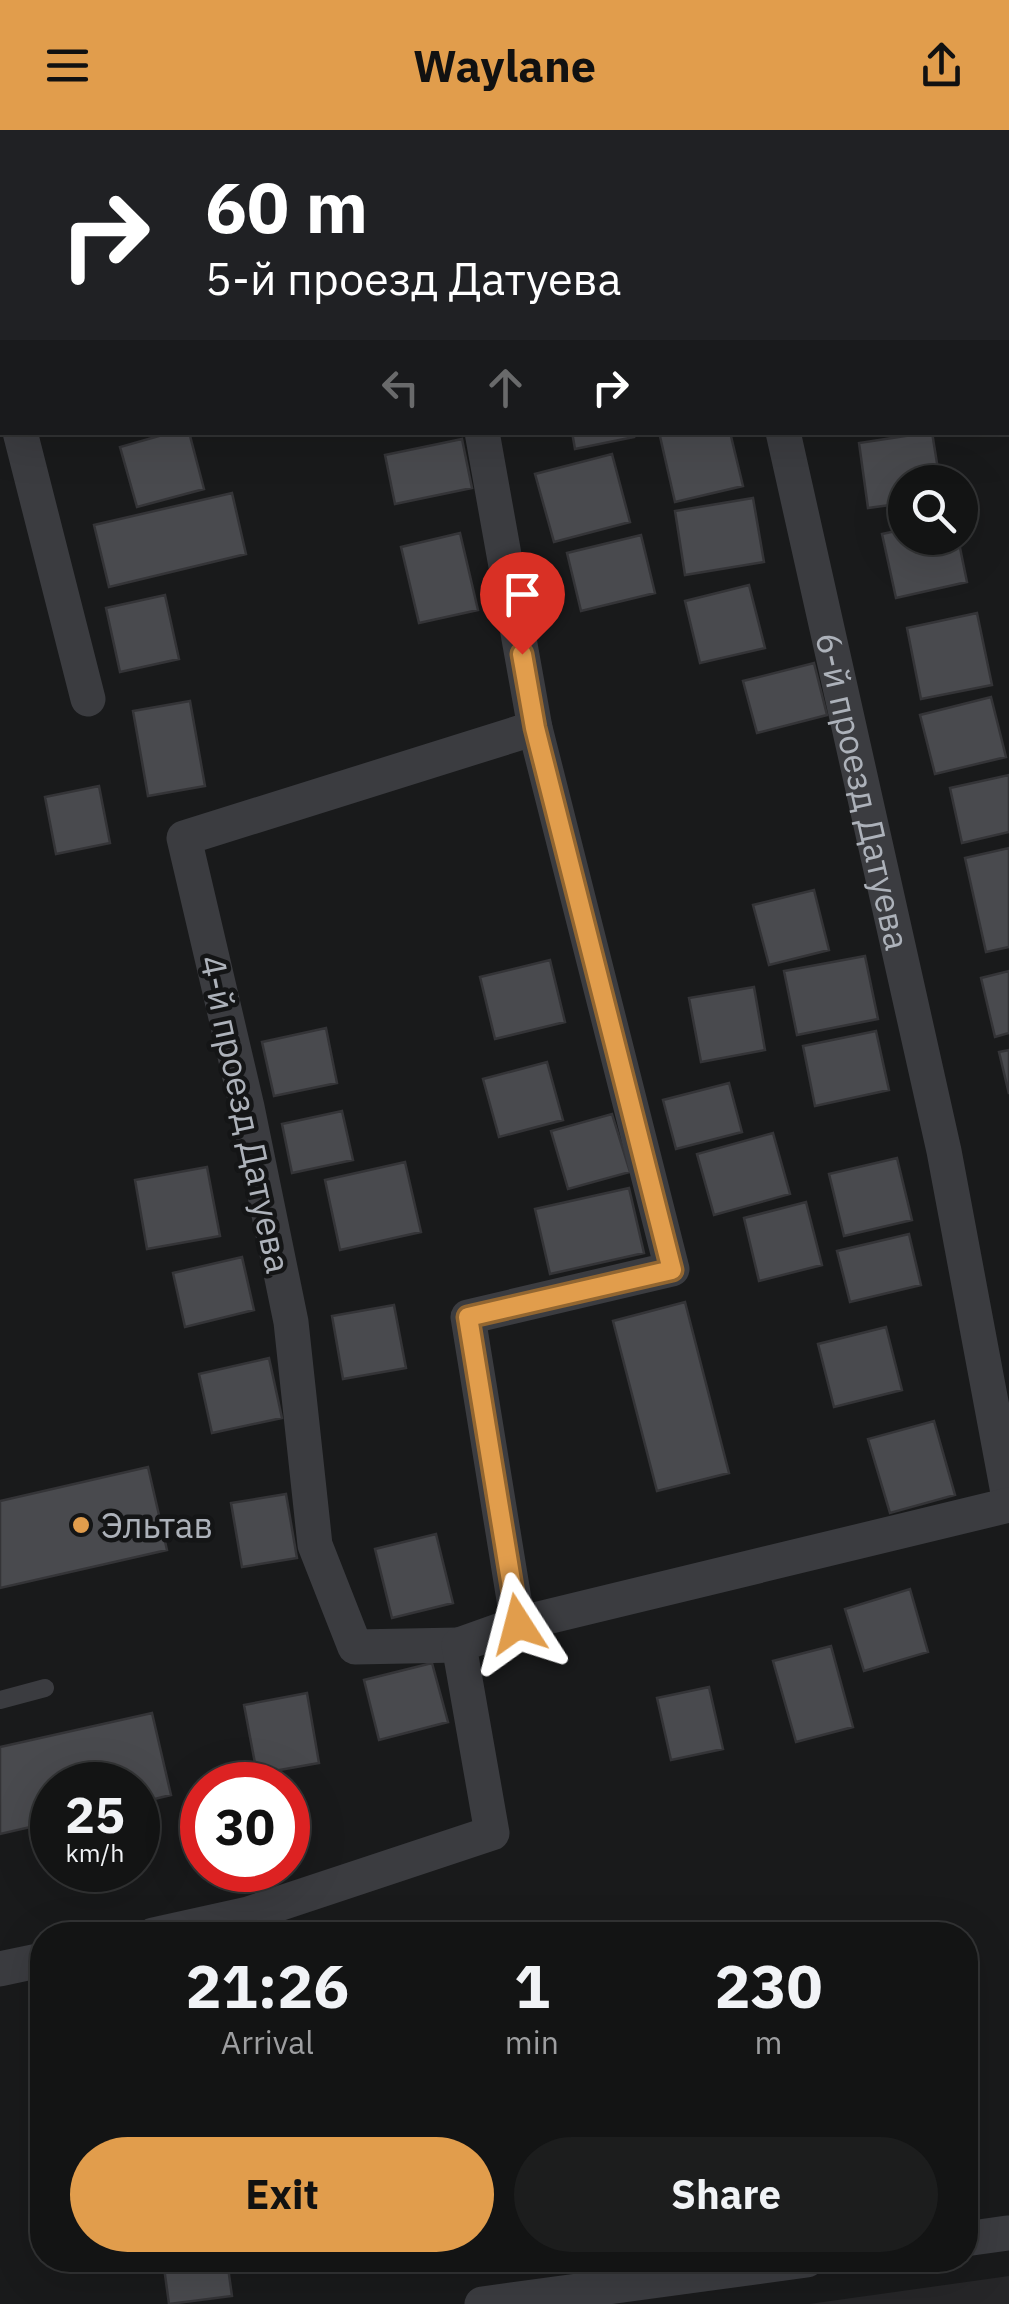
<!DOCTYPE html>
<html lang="en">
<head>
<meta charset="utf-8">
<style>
  body { margin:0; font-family:"IBM Plex Sans",sans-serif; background:#1c1d1d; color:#f1f3f6; height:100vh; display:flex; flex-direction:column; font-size:38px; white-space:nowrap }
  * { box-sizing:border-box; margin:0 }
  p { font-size:32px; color:#9d9ea0 }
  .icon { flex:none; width:55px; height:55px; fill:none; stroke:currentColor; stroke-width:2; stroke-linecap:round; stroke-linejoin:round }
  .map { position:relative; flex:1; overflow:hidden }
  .side { position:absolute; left:30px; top:1792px; width:948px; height:350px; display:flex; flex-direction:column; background:#131414; border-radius:40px; box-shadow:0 10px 40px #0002,0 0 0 2px #323334 }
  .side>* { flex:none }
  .hud { position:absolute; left:0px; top:0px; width:1010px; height:305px; box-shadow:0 10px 40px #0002,0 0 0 2px #323334; background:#202124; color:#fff; overflow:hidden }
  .buttons { position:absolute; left:888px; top:335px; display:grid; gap:20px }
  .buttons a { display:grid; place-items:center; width:90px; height:90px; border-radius:50%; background:#131414; box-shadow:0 10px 40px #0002,0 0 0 2px #323334; font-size:50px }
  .speed { position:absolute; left:30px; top:1632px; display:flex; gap:20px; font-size:50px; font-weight:700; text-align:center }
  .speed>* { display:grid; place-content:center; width:130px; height:130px; border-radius:50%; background:#131414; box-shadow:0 10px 40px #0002,0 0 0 2px #323334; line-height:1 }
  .speed small { font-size:25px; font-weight:400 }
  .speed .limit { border:15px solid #d22; background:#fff; color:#111 }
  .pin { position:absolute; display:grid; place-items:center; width:85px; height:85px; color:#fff; margin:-102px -42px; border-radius:50% 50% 50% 0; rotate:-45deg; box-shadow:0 0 10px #0007 }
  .pin .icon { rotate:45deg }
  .me { position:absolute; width:110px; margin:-55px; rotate:351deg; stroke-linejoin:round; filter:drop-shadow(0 0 8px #0008) }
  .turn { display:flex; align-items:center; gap:35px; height:210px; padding:0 40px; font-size:45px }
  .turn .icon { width:130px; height:130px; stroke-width:2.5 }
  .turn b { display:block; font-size:70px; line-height:85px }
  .lanes { display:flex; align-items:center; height:95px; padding:0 40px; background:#0003; justify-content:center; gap:50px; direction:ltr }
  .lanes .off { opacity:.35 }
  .eta { display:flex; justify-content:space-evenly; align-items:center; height:170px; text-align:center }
  .eta b { font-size:60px; font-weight:800; line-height:70px }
  .primary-button { display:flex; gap:20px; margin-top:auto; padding:20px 40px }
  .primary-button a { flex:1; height:115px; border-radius:60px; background:#e19d4c; color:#111; font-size:40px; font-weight:800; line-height:115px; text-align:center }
  .primary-button a+a { background:#1c1d1d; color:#f1f3f6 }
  header { display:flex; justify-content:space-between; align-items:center; height:130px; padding:0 40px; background:#e19d4c; color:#111; font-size:45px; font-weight:800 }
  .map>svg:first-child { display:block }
  .built { fill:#262628 }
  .building { fill:#494a4e; stroke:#343437; stroke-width:2.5 }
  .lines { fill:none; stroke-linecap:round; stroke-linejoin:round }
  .lane { stroke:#3b3c40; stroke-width:18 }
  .street { stroke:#3b3c40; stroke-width:35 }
  .route-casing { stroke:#926631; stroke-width:25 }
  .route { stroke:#e19d4c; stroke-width:18 }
  .poi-dot { fill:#e19d4c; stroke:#141516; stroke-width:4 }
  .labels { text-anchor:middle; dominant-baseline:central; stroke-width:9; stroke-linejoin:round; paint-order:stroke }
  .street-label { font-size:35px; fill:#adb2ba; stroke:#141516 }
  .poi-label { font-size:35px; fill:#adb2ba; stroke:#141516; text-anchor:start }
</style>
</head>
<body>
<header><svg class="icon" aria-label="menu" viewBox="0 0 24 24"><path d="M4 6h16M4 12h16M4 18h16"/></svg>Waylane<svg class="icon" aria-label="share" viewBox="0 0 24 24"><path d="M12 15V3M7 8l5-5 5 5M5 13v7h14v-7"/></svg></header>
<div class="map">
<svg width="1009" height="2174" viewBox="0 0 1009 2174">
  <rect width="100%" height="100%" fill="#191a1b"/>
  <path class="built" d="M1009 2146V2174H809Z"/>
  <path class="building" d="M173 302H189L204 359 137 377 120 317Z
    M572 302H633L634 307 575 319Z
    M659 302H730L743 356 675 372Z
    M932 302 940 352H905V373L868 378 859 313Z
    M462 309 472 358 395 374 385 325Z
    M612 324 630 392 554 412 535 344Z
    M232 363 246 424 109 457 94 395Z
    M753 368 764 432 685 445 675 381Z
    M905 399V408H958L967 452 896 468 882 404Z
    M460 403 478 480 419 493 401 417Z
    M641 405 655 463 581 481 567 423Z
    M749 455 765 518 700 533 685 471Z
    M165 465 179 529 120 542 106 478Z
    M977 483 992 555 921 569 907 498Z
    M814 533 827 585 757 603 743 551Z
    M991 567 1006 627 935 644 920 585Z
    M190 571 205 656 148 666 133 581Z
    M1009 645V702L962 713 950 658Z
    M99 656 110 713 56 724 45 667Z
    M1009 718V817L986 822 965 728Z
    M814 760 829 820 769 835 753 775Z
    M865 826 878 889 797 905 784 841Z
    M550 830 565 892 495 909 480 847Z
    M1009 841V903L995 907 981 848Z
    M754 857 765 920 701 932 689 868Z
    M326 898 337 953 274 966 262 912Z
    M876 901 889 960 815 976 803 916Z
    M1009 920V964L999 922Z
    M547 932 563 990 499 1007 483 949Z
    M729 953 742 1002 676 1019 663 970Z
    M342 981 353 1030 292 1043 282 994Z
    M612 984 630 1042 568 1059 551 1001Z
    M773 1003 790 1064 714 1085 697 1024Z
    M897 1028 912 1090 844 1106 829 1044Z
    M405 1032 421 1102 340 1120 325 1050Z
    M207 1037 220 1106 147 1119 135 1050Z
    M629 1058 644 1123 550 1144 535 1079Z
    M806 1072 822 1135 759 1151 744 1088Z
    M909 1104 921 1155 850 1172 837 1121Z
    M242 1127 254 1180 185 1197 173 1143Z
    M685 1172 729 1343 657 1361 613 1191Z
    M394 1175 406 1238 343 1249 332 1186Z
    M886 1197 902 1260 834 1277 818 1214Z
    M269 1228 282 1288 212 1303 199 1244Z
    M934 1291 955 1365 890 1383 868 1309Z
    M148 1337 167 1420 0 1458V1371Z
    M286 1364 297 1428 242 1437 231 1373Z
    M436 1404 453 1473 392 1488 375 1419Z
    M910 1459 928 1522 864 1541 845 1479Z
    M831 1516 853 1597 796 1612 773 1531Z
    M432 1533 448 1592 379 1610 364 1550Z
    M709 1557 723 1619 671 1630 657 1568Z
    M307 1563 319 1633 257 1644 244 1575Z
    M152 1583 171 1665 138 1673V1655H52V1692L0 1704V1617Z
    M163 2130H227L232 2166 169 2174Z"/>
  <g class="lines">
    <path class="lane" d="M0 1570 45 1558"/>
    <g class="street">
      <path d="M428 0 429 2"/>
      <path d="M716 0V2"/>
      <path d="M0 226 2 235"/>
      <path d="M20 302 88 569"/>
      <path d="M482 302 535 598 672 1139 468 1187 518 1494"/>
      <path id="s1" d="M783 302 944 1021 1009 1368"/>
      <path d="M459 1515 355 1517 315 1415 291 1192 247 977 184 708 535 598"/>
      <path d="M153 1805 248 1784 492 1703 459 1515 518 1494 1009 1375"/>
      <path d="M0 1839 42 1830"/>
      <path d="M965 2109 1007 2103"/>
      <path d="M482 2174 807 2130"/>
    </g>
  </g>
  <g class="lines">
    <g class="route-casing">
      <path id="route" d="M518 1494 468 1187 672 1140 535 598 522 524"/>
    </g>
    <use href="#route" class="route"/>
  </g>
  <circle class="poi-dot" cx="81" cy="1395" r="10"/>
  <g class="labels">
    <g class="street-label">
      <text stroke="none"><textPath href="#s1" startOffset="368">6-й проезд Датуева</textPath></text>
      <text transform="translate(246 984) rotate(78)">4-й проезд Датуева</text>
    </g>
    <g class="poi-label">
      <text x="101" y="1395">Эльтав</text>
    </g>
  </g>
</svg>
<div class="buttons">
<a><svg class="icon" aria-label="search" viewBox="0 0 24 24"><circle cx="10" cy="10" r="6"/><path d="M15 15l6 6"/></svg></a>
</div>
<div class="speed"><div>25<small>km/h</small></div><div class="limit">30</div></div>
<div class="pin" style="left:522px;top:524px;background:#d93025"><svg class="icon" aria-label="arrive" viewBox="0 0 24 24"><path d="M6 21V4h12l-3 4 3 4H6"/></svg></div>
<svg class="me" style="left:518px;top:1494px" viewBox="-20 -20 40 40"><path d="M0-17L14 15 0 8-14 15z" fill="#e19d4c" stroke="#fff" stroke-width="4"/></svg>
<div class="hud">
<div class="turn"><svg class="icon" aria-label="right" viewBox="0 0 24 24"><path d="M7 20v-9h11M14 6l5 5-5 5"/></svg><div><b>60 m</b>5-й проезд Датуева</div></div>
<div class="lanes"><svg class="icon off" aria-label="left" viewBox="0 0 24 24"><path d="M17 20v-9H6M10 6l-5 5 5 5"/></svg><svg class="icon off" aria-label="ahead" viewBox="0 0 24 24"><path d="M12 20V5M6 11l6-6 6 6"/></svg><svg class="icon" aria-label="right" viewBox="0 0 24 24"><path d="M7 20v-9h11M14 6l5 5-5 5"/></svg></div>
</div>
<section class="side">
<div class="eta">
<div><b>21:26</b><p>Arrival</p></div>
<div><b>1</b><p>min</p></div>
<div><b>230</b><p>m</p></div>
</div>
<div class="primary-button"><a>Exit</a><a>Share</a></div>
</section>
</div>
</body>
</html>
